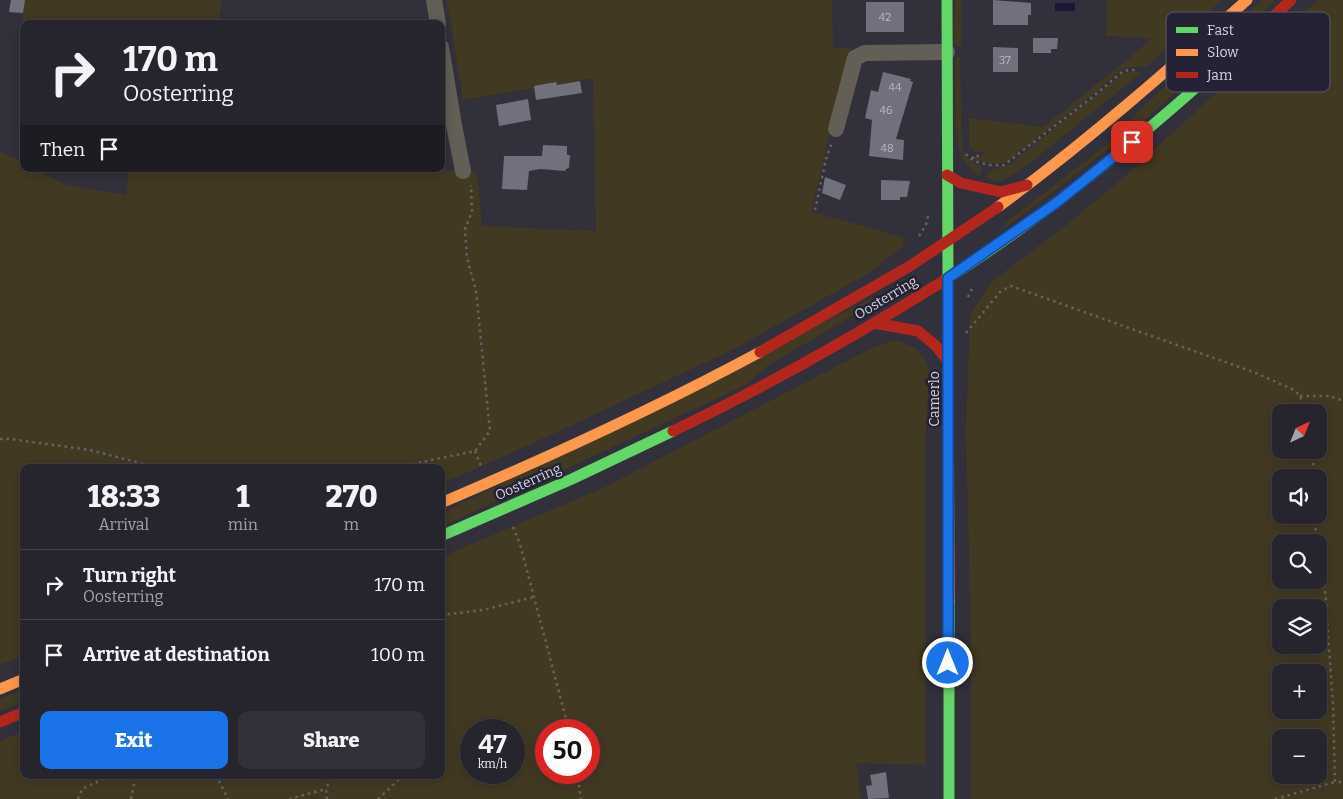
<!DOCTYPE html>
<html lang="en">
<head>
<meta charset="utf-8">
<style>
  body { margin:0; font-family:Bitter,serif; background:#323038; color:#f1f3f6; height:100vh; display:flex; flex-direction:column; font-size:19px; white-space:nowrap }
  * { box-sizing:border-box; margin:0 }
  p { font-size:16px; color:#a4a4a9 }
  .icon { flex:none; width:28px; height:28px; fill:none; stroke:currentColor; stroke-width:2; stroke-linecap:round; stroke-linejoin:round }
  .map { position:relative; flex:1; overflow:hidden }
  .panel { position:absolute; left:20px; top:464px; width:425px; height:315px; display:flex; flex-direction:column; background:#26242c; border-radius:10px; box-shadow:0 2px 12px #0003,0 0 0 1px #424148 }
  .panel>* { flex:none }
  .banner { position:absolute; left:20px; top:20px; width:425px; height:152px; border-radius:10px; box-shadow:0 2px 12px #0003,0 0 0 1px #424148; background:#26242c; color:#f1f3f6; overflow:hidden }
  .needle { width:32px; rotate:43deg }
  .fabs { position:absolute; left:1272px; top:404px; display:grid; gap:10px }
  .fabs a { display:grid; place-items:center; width:55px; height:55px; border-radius:10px; background:#26242c; box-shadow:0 2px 12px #0003,0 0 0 1px #424148; font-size:25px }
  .speed { position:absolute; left:460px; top:719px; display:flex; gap:10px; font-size:25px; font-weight:700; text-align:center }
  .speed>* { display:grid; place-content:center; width:65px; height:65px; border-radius:50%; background:#26242c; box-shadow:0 2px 12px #0003,0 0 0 1px #424148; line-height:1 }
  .speed small { font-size:12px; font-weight:400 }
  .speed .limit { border:8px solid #d22; background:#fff; color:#111 }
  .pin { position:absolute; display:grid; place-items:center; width:42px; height:42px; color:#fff; margin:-21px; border-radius:10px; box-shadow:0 2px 8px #0006 }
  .me { position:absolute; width:55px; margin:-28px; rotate:0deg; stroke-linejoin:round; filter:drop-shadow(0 0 4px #0008) }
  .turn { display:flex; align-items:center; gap:18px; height:105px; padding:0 20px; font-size:22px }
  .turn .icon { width:65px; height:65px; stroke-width:2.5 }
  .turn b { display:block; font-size:35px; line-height:42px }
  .then { display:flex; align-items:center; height:48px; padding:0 20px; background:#0003; gap:10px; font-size:19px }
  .eta { display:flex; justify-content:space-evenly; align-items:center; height:85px; text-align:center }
  .eta b { font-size:30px; font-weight:800; line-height:35px }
  .action { display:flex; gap:10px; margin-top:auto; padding:10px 20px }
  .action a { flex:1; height:58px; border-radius:10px; background:#1a73e8; color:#fff; font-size:20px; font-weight:800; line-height:58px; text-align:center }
  .action a+a { background:#323038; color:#f1f3f6 }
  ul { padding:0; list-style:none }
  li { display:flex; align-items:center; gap:15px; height:70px; padding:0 20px; border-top:1px solid #424148 }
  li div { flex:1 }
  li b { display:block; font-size:19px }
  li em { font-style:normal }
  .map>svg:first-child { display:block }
  .green { fill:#423923; fill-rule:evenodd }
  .water { fill:#1d1637 }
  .building { fill:#71707d }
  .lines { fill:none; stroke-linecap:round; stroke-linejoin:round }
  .path { stroke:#656361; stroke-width:2.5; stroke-dasharray:2.5 4; stroke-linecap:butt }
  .street { stroke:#635f57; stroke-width:16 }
  .fast { stroke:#63d668; stroke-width:11 }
  .slow { stroke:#ff974d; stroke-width:11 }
  .jam { stroke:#b3261e; stroke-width:11 }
  .route-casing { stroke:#114b97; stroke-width:12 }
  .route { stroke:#1a73e8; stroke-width:9 }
  .labels { text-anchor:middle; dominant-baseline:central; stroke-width:5; stroke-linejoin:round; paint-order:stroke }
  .number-label { font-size:11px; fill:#bcbbc7 }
  .street-label { font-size:14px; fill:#d5d4e0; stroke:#242234 }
  .key { fill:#242234; stroke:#595768; stroke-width:1 }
  .key-label { font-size:14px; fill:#d5d4e0 }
</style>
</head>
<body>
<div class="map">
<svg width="1343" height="799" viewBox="0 0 1343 799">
  <rect width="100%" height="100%" fill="#32303a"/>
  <path class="green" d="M25 0H221L219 24H24V29L20 28Z
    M447 0H832L833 48H852L833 117 812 212 903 237 904 245 869 273 736 348 555 433 441 484V468H24V655L0 665V151L24 163V169H34L68 186 126 195 129 169H424L477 172 482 226 596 231 593 78 463 100Z
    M955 0H961V47L954 44Z
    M1107 0H1222L1147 66 1126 68 1119 72 1085 101 1006 162C995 166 985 162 974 159V157L983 156V152H975L969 147V118L1043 127 1127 60 1152 38 1106 36Z
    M1262 0H1275L1142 123 1007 227 1004 224 1106 145 1146 104Z
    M1318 0H1343V799H971V635L966 434 970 315 992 281 1069 223 1123 178ZM1281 412H1319V450H1281ZM1281 478H1319V515H1281ZM1281 542H1319V580H1281ZM1281 608H1319V645H1281ZM1281 672H1319V710H1281ZM1281 738H1319V775H1281Z
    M960 56 962 152 971 162 980 165 982 168 980 176C972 170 964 162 960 152 953 131 956 82 956 58Z
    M1128 72H1142L1034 160 1012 175 999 182 986 178 987 173C994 167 1002 168 1010 164L1121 75Z
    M878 295 881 299 767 366 748 384 441 527V514Z
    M896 340C915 347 923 349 929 370L925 455 926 765 856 763 861 799H0V741L24 731V775H441V557L603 488 876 346ZM471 730H514V772H471ZM546 730H589V772H546Z
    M24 689V701L0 711V699Z"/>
  <path class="water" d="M1055 3H1075V11H1055Z"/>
  <path class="building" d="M11 0H25L23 13 9 12Z
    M993 0 1031 3V15H1028V25H993Z
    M866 2H904V32H866Z
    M1033 38H1058L1057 49H1051V53H1033Z
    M993 47 1018 48V72H993Z
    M883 72 911 79 910 81 913 82 896 139 904 140 903 160 869 156 872 120 865 118 871 90 878 92Z
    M580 81 582 93 536 100 534 86 556 82 557 85Z
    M528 99 531 120 499 126 496 105Z
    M543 145 567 146V155H570L569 168 566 169 565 171 540 169 529 171 527 190 502 189 504 156H542Z
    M825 177 846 185 840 200 822 193Z
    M881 180 910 181 907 197H900V200H881Z
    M886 772 889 798 868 799 866 786 872 785 870 775Z"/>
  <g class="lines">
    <path class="path" d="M966 154C974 164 991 166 1004 165L1090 99 1121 73 1128 70H1137
      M973 159V156H982
      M815 210 826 159 832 142
      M919 236 926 225 928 216
      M968 297 973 287
      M966 333 1001 291 1011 286 1256 373 1294 390 1300 396 1305 412
      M1300 396H1330L1343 401
      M0 439H10L90 450 160 468
      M1313 450 1314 478
      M475 451 481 466
      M393 468 475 451 490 431 476 291 467 258 465 229 472 212 471 185
      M1315 515 1316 537 1322 546 1333 705 1335 782H1343
      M513 527 520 544 569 730
      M441 615 483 610 534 597
      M577 772 581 799
      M216 775 228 799
      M78 799 82 789 112 775
      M131 799 136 775
      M289 799 326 789
      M327 799 326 789 332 775
      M378 799 404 775
      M1275 799 1335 782"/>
    <path class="street" d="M434 0 438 24
      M441 47 454 125 463 171
      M836 129 855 58 865 53 947 52"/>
    <path class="fast" d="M947 0 948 286
      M945 280C1036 222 1120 155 1200 84
      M441 536 572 479 673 431
      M949 601V799"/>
    <path class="slow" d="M998 207C1085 143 1166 72 1247 0
      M948 286 949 601
      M441 503C549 457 656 408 760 352
      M0 689 24 679"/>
    <path class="jam" d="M1200 84 1291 0
      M947 175 961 183 1001 192 1027 185
      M874 323 918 331 935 345 949 362
      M760 352 910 266 998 207
      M673 431C767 386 857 335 945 280
      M0 722 24 712"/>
  </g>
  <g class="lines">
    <g class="route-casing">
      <path id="route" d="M948 663V278L1056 203 1132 142"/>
    </g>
    <use href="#route" class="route"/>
  </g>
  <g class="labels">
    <g class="number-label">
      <text x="885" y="17">42</text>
      <text x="1005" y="60">37</text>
      <text x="895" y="87">44</text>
      <text x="886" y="110">46</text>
      <text x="887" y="148">48</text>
    </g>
    <g class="street-label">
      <text transform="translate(886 298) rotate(-31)">Oosterring</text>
      <text transform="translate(934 399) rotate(-90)">Camerlo</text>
      <text transform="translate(528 482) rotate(-24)">Oosterring</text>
    </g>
  </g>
  <rect x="1166" y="12" width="164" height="80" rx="8" class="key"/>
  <rect x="1176" y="27" width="22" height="6" fill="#63d668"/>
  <rect x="1176" y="49" width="22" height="7" fill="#ff974d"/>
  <rect x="1176" y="72" width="22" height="6" fill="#b3261e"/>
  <g class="key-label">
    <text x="1207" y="35">Fast</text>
    <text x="1207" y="57">Slow</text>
    <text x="1207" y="80">Jam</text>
  </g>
</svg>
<div class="fabs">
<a><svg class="needle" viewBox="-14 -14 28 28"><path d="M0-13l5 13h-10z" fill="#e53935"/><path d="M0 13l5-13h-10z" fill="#a4a4a9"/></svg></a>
<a><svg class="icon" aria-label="sound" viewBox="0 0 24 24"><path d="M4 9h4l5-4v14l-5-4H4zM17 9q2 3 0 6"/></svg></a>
<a><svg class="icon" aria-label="search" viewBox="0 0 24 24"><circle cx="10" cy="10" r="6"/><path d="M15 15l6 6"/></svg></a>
<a><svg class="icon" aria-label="layers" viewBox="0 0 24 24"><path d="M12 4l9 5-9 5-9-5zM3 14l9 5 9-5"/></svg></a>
<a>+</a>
<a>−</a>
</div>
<div class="speed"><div>47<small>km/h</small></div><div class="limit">50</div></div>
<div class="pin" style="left:1132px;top:142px;background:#d93025"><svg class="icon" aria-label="arrive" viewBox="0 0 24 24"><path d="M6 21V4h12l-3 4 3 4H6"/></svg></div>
<svg class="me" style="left:948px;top:663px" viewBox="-20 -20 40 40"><circle r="17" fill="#1a73e8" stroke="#fff" stroke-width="3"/><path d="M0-11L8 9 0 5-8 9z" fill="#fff"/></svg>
<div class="banner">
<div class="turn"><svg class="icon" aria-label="right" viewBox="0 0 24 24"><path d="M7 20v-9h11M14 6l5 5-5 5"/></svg><div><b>170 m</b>Oosterring</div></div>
<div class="then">Then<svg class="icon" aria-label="arrive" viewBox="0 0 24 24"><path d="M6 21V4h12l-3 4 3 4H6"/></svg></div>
</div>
<section class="panel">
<div class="eta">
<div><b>18:33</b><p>Arrival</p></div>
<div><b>1</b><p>min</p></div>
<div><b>270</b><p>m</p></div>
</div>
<ul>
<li><svg class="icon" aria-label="right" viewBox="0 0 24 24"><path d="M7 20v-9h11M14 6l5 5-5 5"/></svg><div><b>Turn right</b><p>Oosterring</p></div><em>170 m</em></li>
<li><svg class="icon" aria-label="arrive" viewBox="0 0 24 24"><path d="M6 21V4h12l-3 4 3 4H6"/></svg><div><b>Arrive at destination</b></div><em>100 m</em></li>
</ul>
<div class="action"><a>Exit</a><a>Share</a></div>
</section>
</div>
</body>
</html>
